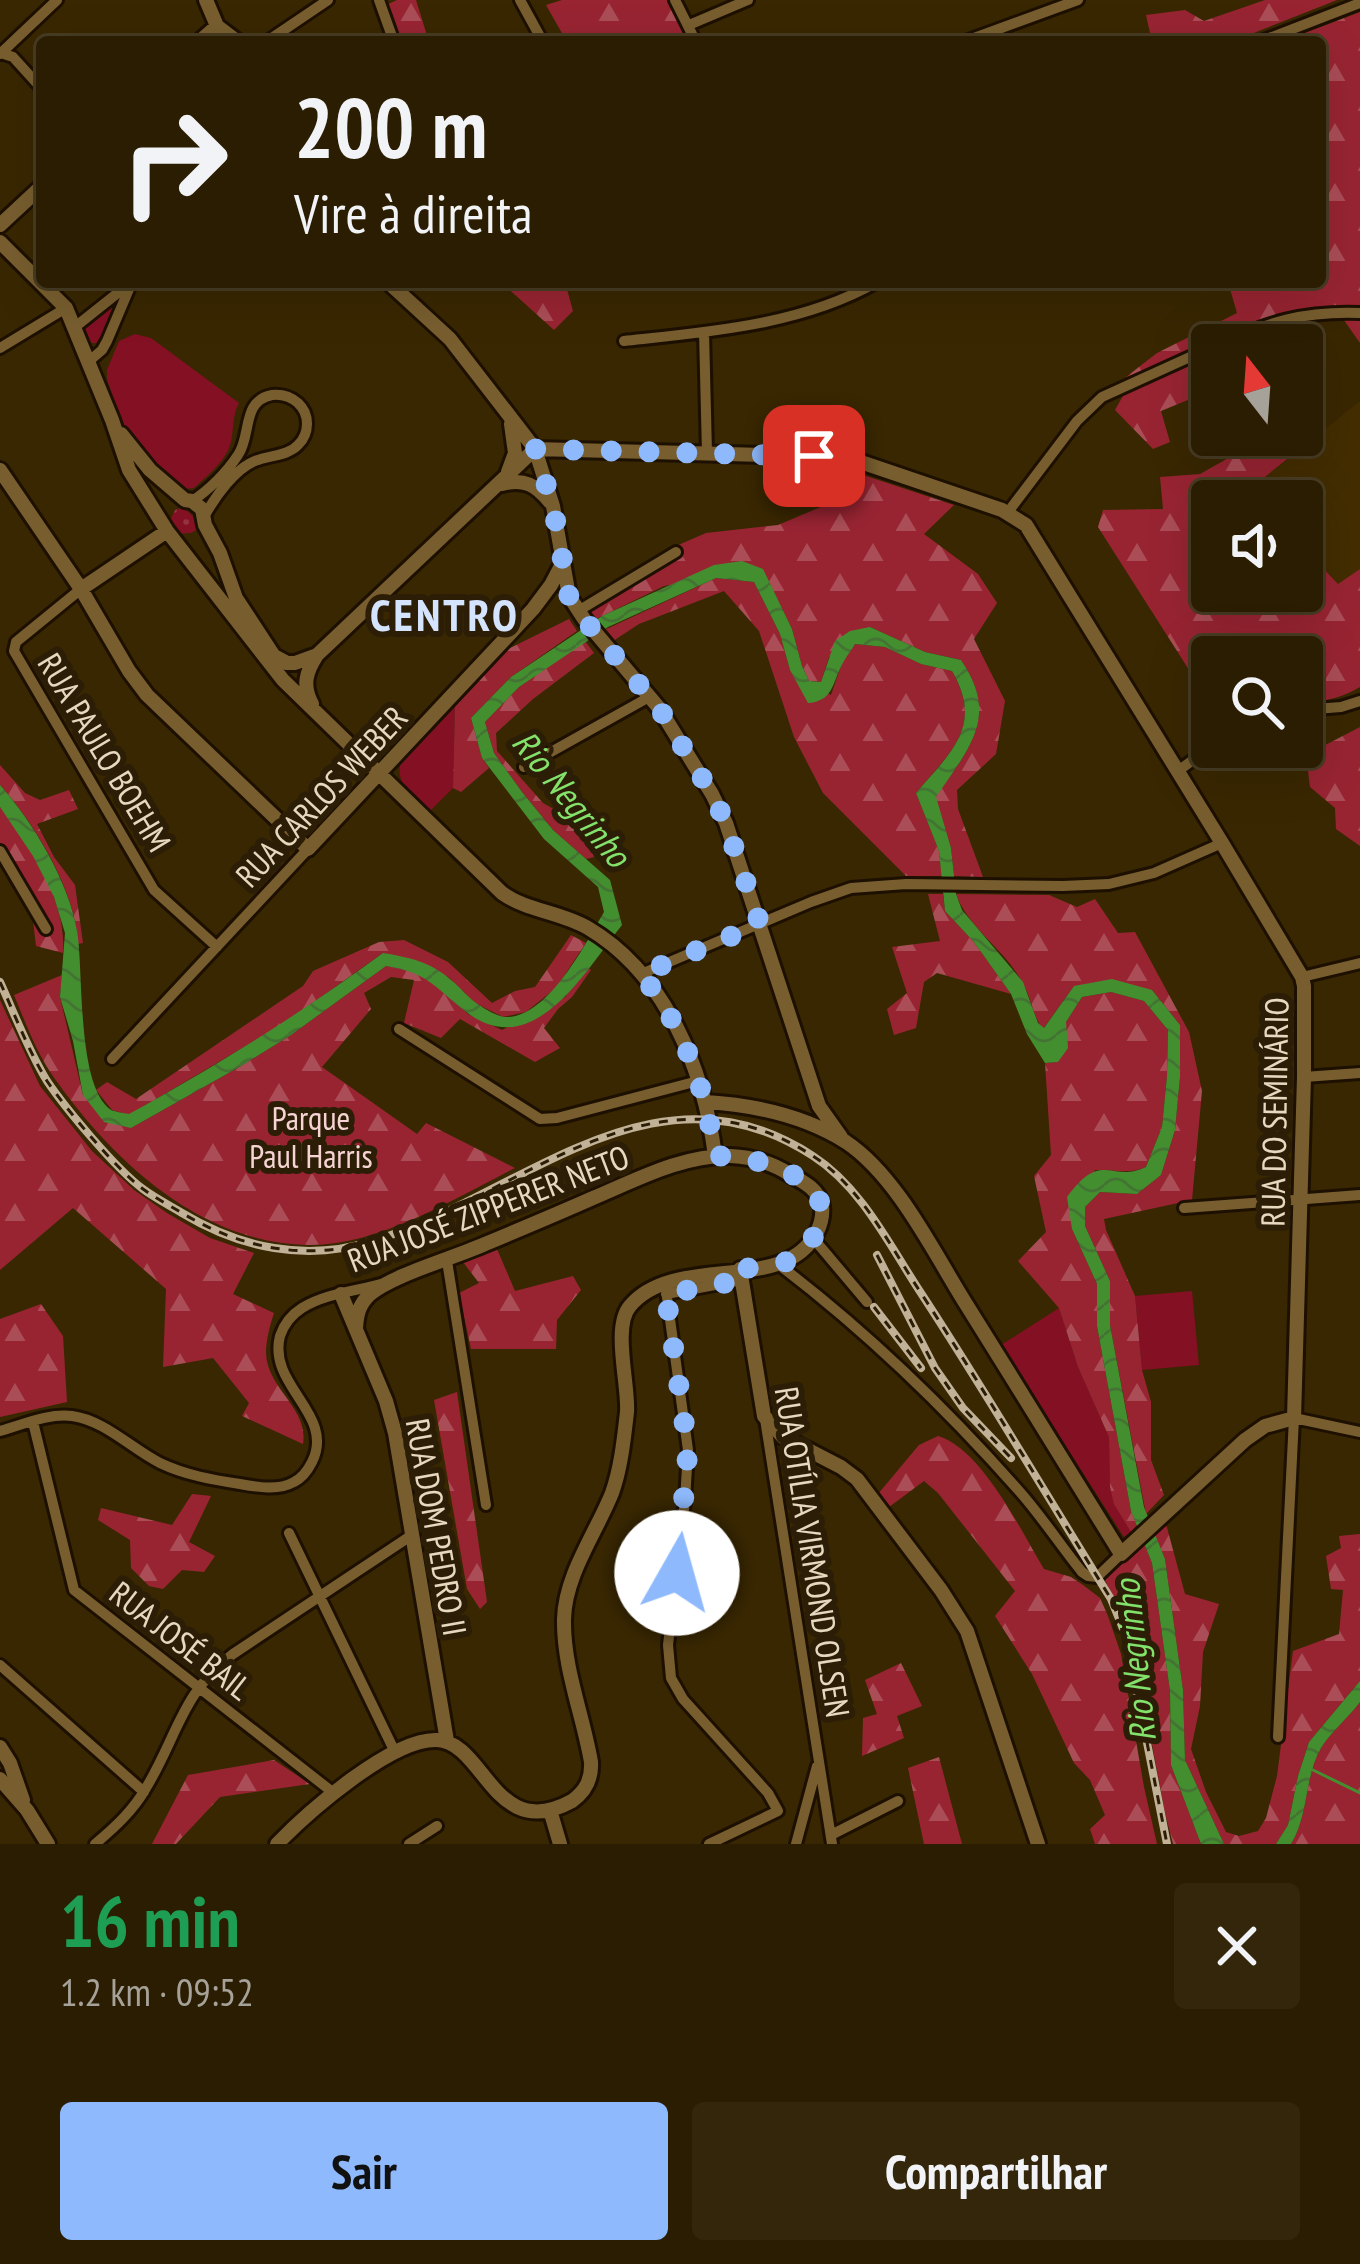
<!DOCTYPE html>
<html lang="pt">
<head>
<meta charset="utf-8">
<style>
  body { margin:0; font-family:"PT Sans Narrow",sans-serif; background:#33260b; color:#f1f3f6; height:100vh; display:flex; flex-direction:column; font-size:45px; white-space:nowrap }
  * { box-sizing:border-box; margin:0 }
  p { font-size:39px; color:#a6a299 }
  .icon { flex:none; width:66px; height:66px; fill:none; stroke:currentColor; stroke-width:2; stroke-linecap:round; stroke-linejoin:round }
  .map { position:relative; height:1844px; overflow:hidden }
  .drawer { display:flex; flex-direction:column; background:#2b1d01; flex:1 }
  .drawer>* { flex:none }
  .top-card { position:absolute; left:36px; top:36px; width:1290px; height:252px; border-radius:12px; box-shadow:0 12px 48px #0002,0 0 0 3px #473b23; background:#2b1d01; color:#f1f3f6; overflow:hidden }
  .needle { width:78px; rotate:343deg }
  .controls { position:absolute; left:1191px; top:324px; display:grid; gap:24px }
  .controls a { display:grid; place-items:center; width:132px; height:132px; border-radius:12px; background:#2b1d01; box-shadow:0 12px 48px #0002,0 0 0 3px #473b23; font-size:60px }
  .pin { position:absolute; display:grid; place-items:center; width:102px; height:102px; color:#fff; margin:-51px; border-radius:24px; box-shadow:0 6px 18px #0006 }
  .me { position:absolute; width:132px; margin:-66px; rotate:7deg; stroke-linejoin:round; filter:drop-shadow(0 0 9px #0008) }
  .turn { display:flex; align-items:center; gap:42px; height:252px; padding:0 60px; font-size:54px }
  .turn .icon { width:156px; height:156px; stroke-width:2.5 }
  .turn b { display:block; font-size:84px; line-height:102px }
  .round { display:grid; place-items:center; flex:none; width:126px; height:126px; border-radius:12px; background:#33260b }
  .summary { display:flex; align-items:center; justify-content:space-between; height:204px; padding:0 60px }
  h1 { font-size:72px; font-weight:600; line-height:90px; color:#1e9e55 }
  .primary-button { display:flex; gap:24px; margin-top:auto; padding:24px 60px }
  .primary-button a { flex:1; height:138px; border-radius:12px; background:#8eb9fd; color:#111; font-size:48px; font-weight:600; line-height:138px; text-align:center }
  .primary-button a+a { background:#33260b; color:#f1f3f6 }
  .map>svg:first-child { display:block }
  .built { fill:#432d00 }
  .green { fill:#841024 }
  .forest { fill:url(#forest-firs) }
  .garden { fill:url(#garden-dots) }
  .water { fill:url(#water-waves) }
  .lines { fill:none; stroke-linecap:round; stroke-linejoin:round }
  .stream { stroke:#438f2f; stroke-width:3 }
  .street-casing { stroke:#1d1000; stroke-width:16 }
  .secondary-casing { stroke:#1d1000; stroke-width:20 }
  .street { stroke:#785e2f; stroke-width:10 }
  .secondary { stroke:#785e2f; stroke-width:14 }
  .rail-casing { stroke:#c1b196; stroke-width:8 }
  .rail { stroke:#2c1e06; stroke-width:3; stroke-dasharray:9; stroke-linecap:butt }
  .route { stroke:#8eb9fd; stroke-width:21; stroke-dasharray:0 37.8 }
  .labels { text-anchor:middle; dominant-baseline:central; stroke-width:12; stroke-linejoin:round; paint-order:stroke }
  .street-label { font-size:33px; fill:#e7d8c0; stroke:#2c1e06 }
  .park-label { font-size:33px; fill:#f5d4d3; stroke:#2c1e06 }
  .water-label { font-size:36px; font-style:italic; fill:#83e26b; stroke:#2c1e06 }
  .district-label { font-size:45px; font-weight:bold; letter-spacing:3px; fill:#d4e4ff; stroke:#2c1e06 }
</style>
</head>
<body>
<div class="map">
<svg width="1360" height="1844" viewBox="0 0 1360 1844">
  <defs>
    <pattern id="forest-firs" width="22" height="20" patternUnits="userSpaceOnUse" patternTransform="scale(3)"><rect width="22" height="20" fill="#982432"/><path d="M5 1l3.5 6h-7zM16 11l3.5 6h-7z" fill="#ab4d57"/></pattern>
    <pattern id="garden-dots" width="8" height="8" patternUnits="userSpaceOnUse" patternTransform="scale(3)"><rect width="8" height="8" fill="#841024"/><path d="M2 2h.1M6 6h.1" fill="none" stroke="#953242" stroke-width="1.8" stroke-linecap="round"/></pattern>
    <pattern id="water-waves" width="16" height="10" patternUnits="userSpaceOnUse" patternTransform="scale(3)"><rect width="16" height="10" fill="#438f2f"/><path d="M0 5q4-4 8 0t8 0" fill="none" stroke="#447433"/></pattern>
  </defs>
  <rect width="100%" height="100%" fill="#392701"/>
  <path class="built" d="M1360 401V569L1338 584 1302 546V501H1260L1249 490Z"/>
  <path class="green" d="M124 295 100 343H89L83 333 84 327Z
    M135 334 151 338 239 403C232 416 234 428 231 442 227 460 207 476 194 488L185 489 161 473 123 429 107 379V370L119 341Z
    M455 705 453 788 430 811C415 797 394 785 401 762Z
    M1192 1291 1199 1365 1142 1370 1135 1296Z
    M1059 1308 1078 1367 1109 1437 1110 1487 1115 1504 1131 1532 1124 1537 1001 1345Z"/>
  <path class="forest" d="M397 0H416L429 42H394L382 7Z
    M562 0H675L696 42H651L649 39 641 42H567L546 5Z
    M1265 0H1337L1231 42H1171L1168 35 1150 42H1120L1150 33 1146 15 1185 10 1204 21Z
    M1360 12V343L1339 313 1238 336 1242 345H1212V390L1161 411 1170 442 1153 449 1115 410 1129 385 1126 377 1157 353 1237 313 1228 282H1320V42H1281Z
    M494 282H565L573 311 554 330 503 284Z
    M1243 435H1300L1302 447 1250 489 1260 501H1212V591H1302V546L1338 584 1360 569V687C1340 698 1325 703 1302 700V657H1249L1244 653 1237 657H1212V674L1198 684 1098 527 1103 510 1163 509 1160 477 1200 474 1241 451Z
    M863 475 954 505 924 534 978 574 997 603 974 639 1005 701 996 754 957 790 958 809 983 877 954 876 951 848 935 797C970 749 999 716 961 660L925 652 870 627 829 657 821 682 809 681 802 666 792 629 763 570 664 586 594 620 585 604 660 553 706 533 778 525 861 490Z
    M716 578 754 582 780 634 790 670 831 695 842 663 855 644 885 647 921 664 952 671C984 727 951 751 916 793L939 851 942 876H906L823 793 794 737 759 631 724 591 639 624 610 643 600 632Z
    M569 619 577 631 511 677 471 718 482 758 489 768 461 792 453 788 455 705 508 649Z
    M585 641 594 653 533 699 496 733 497 751 543 803 582 825 594 857 586 859 553 830 522 792 494 753 485 722 519 687Z
    M1360 727V846L1336 829 1335 808 1310 787 1306 755Z
    M0 765 25 793 40 800 69 790 78 809 37 824 54 857 75 885 83 943 78 944C76 891 35 824 0 785Z
    M0 807C31 847 67 901 63 953L36 946 31 903 0 851Z
    M928 894H943L945 911 974 942 1011 994 937 973 924 982 916 1028 894 1035 887 1009 907 993 892 947 940 941Z
    M956 894 1049 895 1077 907 1095 899 1118 933 1135 932 1189 1032 1202 1091 1192 1200 1104 1219 1106 1230 1135 1296 1142 1370 1151 1402V1460L1164 1495 1146 1514 1110 1325V1281L1085 1226V1207L1100 1192 1137 1194 1161 1175 1175 1130 1180 1077V1025L1152 990 1074 986 1043 1029C1033 1017 1032 1000 1024 986 1008 951 969 930 956 894Z
    M571 935 586 943 556 988 526 1012 503 1017 475 1003 448 977 383 953 283 1024 129 1115 112 1110 96 1090 107 1082 136 1099 303 986 313 971 379 942 404 940 448 962 492 1003 515 991 535 987Z
    M386 966 411 970 440 987 468 1014 502 1030 565 997 587 967 591 970 572 997 558 1009 544 1028 560 1048 535 1062 460 1019 441 1038 404 1023 414 980 391 977 364 993 371 1009 322 1067 417 1134 426 1123 515 1168C454 1199 378 1246 308 1245 201 1243 114 1162 55 1079 37 1054 26 1024 14 995L62 975 60 997 83 1095 131 1128 241 1066 291 1035Z
    M1111 992 1144 1001 1168 1030 1167 1076 1162 1127 1146 1167C1130 1175 1114 1169 1095 1170L1072 1229 1097 1284V1326L1131 1511 1137 1525 1131 1532 1114 1504 1110 1487 1109 1437 1078 1367 1059 1308 1018 1261 1046 1232 1034 1176 1051 1155 1045 1063 1058 1062 1066 1022 1082 997Z
    M0 1000 40 1086 92 1151 134 1190 167 1213 210 1238 254 1253 233 1294 274 1313C270 1325 266 1340 266 1353 267 1389 309 1408 303 1444L242 1416 249 1403 213 1358 163 1367 166 1289 73 1208 0 1270Z
    M497 1249 515 1291 573 1276 581 1290 557 1320 556 1349H471L459 1293 479 1283 463 1262Z
    M41 1304 63 1336 67 1402 0 1417V1319Z
    M457 1392 487 1602 480 1609 467 1589 434 1400Z
    M938 1436C982 1449 1021 1531 1044 1569L1071 1577 1083 1585 1100 1598 1108 1616 1121 1654 1144 1787 1157 1844H1095L1090 1829 1105 1815 1090 1780 1074 1763 1032 1674 995 1616 1015 1591 938 1493 924 1481 889 1507 878 1494 919 1445Z
    M192 1494 211 1496 189 1542 215 1556 204 1572 182 1570 163 1589 149 1586 131 1568 130 1540 98 1520 101 1508 172 1525Z
    M1166 1524 1185 1594 1219 1604 1203 1652 1200 1706 1191 1749 1206 1792 1226 1832 1239 1836 1258 1831 1266 1818 1277 1776 1293 1651 1339 1634 1343 1590 1331 1589 1326 1556 1341 1548 1339 1536 1360 1534V1681L1309 1742 1298 1776 1288 1825 1276 1844H1224L1185 1760 1183 1690 1165 1559 1154 1533Z
    M1144 1543 1152 1563 1170 1691 1171 1765 1201 1844H1173L1165 1813 1132 1638 1105 1580Z
    M901 1663 922 1706 897 1716 904 1738 862 1756 863 1718 877 1714 865 1680Z
    M1360 1702V1844H1291C1309 1815 1304 1778 1321 1748 1331 1732 1348 1718 1360 1702Z
    M939 1757 962 1844H924L908 1768Z
    M274 1760 310 1784 220 1797 176 1844H152L188 1775Z"/>
  <path class="garden" d="M183 507 198 521V529L191 533 175 534 169 523 175 510Z"/>
  <path class="water" d="M742 561 763 569 792 629 802 666 809 681 821 682 835 641 850 631 870 627 925 652 961 660C1000 717 969 748 936 797L951 848 956 894 962 910 1023 982 1038 1023 1044 1028 1074 986 1112 979 1152 990 1180 1025V1077L1175 1130 1161 1175 1137 1194 1100 1192 1085 1207V1226L1110 1281V1325L1144 1507 1165 1559 1183 1690 1185 1760 1224 1844H1201L1171 1765 1170 1691 1152 1563 1131 1511 1097 1326V1284L1072 1229 1067 1197C1103 1148 1110 1184 1146 1167L1162 1127 1167 1076 1168 1030 1144 1001 1111 992 1082 997 1066 1022 1068 1048 1058 1062 1045 1063 1027 1034 1011 994 974 942 945 911 939 851 916 793C951 752 984 726 952 671L921 664 885 647 855 644C852 650 847 655 844 661 832 681 835 701 808 703L790 670 780 634 754 582 716 578 608 627 519 687 485 722 494 753 522 792 553 830 610 880 622 925C585 971 533 1065 465 1011 434 987 429 973 386 966L291 1035 241 1066 131 1128 104 1122 83 1095 73 1041 60 997 65 933 54 897 33 856 0 807V785C33 822 69 882 77 931 84 970 76 1086 111 1110 113 1111 127 1114 129 1114 219 1064 299 1015 383 953 408 957 431 962 451 980 461 988 468 998 479 1005 485 1009 497 1016 504 1017 547 1020 586 943 604 912L598 887 544 839 482 758 471 718 511 677 602 616 714 565Z
    M1360 1681V1702C1348 1718 1331 1732 1321 1748 1304 1778 1309 1815 1291 1844H1276L1288 1825 1298 1776 1309 1742Z"/>
  <g class="lines">
    <path class="stream" d="M1313 1770 1360 1793"/>
    <g class="street-casing">
      <path id="street" d="M379 0 394 42
        M520 0 543 42
        M675 0 696 42
        M689 25 748 0
        M266 42 328 0
        M963 42 1078 0
        M1259 42 1360 3
        M1 53 13 57 42 89
        M0 54 57 0
        M75 327 129 284
        M704 332 707 453
        M624 341C708 332 802 325 877 282
        M1217 345C1269 322 1302 311 1360 313
        M0 348 66 308
        M88 362 102 350 107 341 132 282
        M192 501C209 490 227 472 238 455 252 435 241 401 272 395 281 394 291 397 298 403 310 414 310 433 298 445 288 456 269 455 255 461 235 469 216 496 205 515
        M1008 512 1077 421 1102 397 1212 347
        M81 589 16 642 14 651 154 890 217 947
        M578 611 676 552
        M1302 710 1341 707 1360 701
        M524 767 651 696
        M1178 771 1212 746
        M0 851 46 929
        M641 974 811 902 851 888 906 884 1063 886 1109 884 1154 873 1222 843
        M1302 977 1360 963
        M399 1029 540 1119 557 1118 698 1081
        M112 1059 308 849
        M1304 1077 1360 1073
        M1184 1208 1360 1195
        M813 1238 867 1302
        M447 1261 486 1505
        M778 1264C866 1331 947 1409 1020 1492 1042 1517 1061 1546 1082 1572L1088 1576 1097 1577 1121 1554
        M665 1283 688 1450 685 1501 668 1645 671 1678 683 1699 768 1793 778 1811 709 1844
        M666 1294 742 1280
        M765 1419 832 1844
        M33 1422 74 1590 335 1794
        M0 1431C22 1425 48 1413 72 1416 104 1420 132 1449 160 1463 185 1475 213 1480 240 1484 257 1487 278 1491 294 1482 302 1478 308 1470 312 1462 336 1414 267 1386 280 1336 284 1324 291 1315 302 1308 324 1294 355 1291 381 1284
        M289 1533 394 1750
        M0 1665 144 1792
        M1278 1737 1294 1418 1360 1432
        M831 1835 898 1801
        M95 1844C114 1828 133 1811 146 1788 177 1737 182 1692 233 1654L412 1535
        M409 1844 437 1826
        M796 1844 817 1766"/>
    </g>
    <g class="secondary-casing">
      <path id="secondary" d="M206 0 217 26 238 42
        M199 42 217 26
        M0 225 42 186
        M0 242 66 308 112 420 129 470 167 531 283 680 502 893C527 911 561 912 588 928 666 974 704 1070 715 1156
        M388 282 450 339 535 449 553 506 569 596 584 619 659 708 712 794 726 823 819 1106 841 1137
        M121 434 150 470 185 500 192 501 202 509 205 525 220 553 236 598 274 656 287 663H295L317 655
        M535 449 846 457 1002 510 1026 525 1222 843 1302 977 1304 986V1077L1294 1418 1265 1426 1245 1440 1121 1554C1069 1470 1018 1387 966 1304 934 1253 897 1176 846 1142 805 1116 754 1105 706 1102
        M0 470 81 589 129 671 147 695 308 849 533 609 551 585 562 564
        M508 472 515 453 511 424
        M502 484C524 478 536 485 550 502
        M81 589 167 531
        M312 704C302 685 306 672 317 655L535 449
        M740 1269 764 1416 783 1437 841 1467 857 1479 941 1590 967 1631 1038 1844
        M341 1294 386 1401 395 1433 447 1741
        M0 1747 10 1763 23 1800
        M0 1779 27 1810 48 1844
        M550 1810 560 1844
        M277 1844C308 1812 392 1738 437 1740 485 1742 494 1844 572 1801 586 1791 592 1779 591 1762 583 1715 563 1667 564 1619 565 1575 596 1533 612 1493 621 1468 624 1438 627 1412 629 1385 612 1327 630 1306 675 1252 784 1296 817 1232 821 1224 823 1215 822 1206 819 1190 804 1182 791 1175 774 1164 752 1157 731 1156 684 1154 636 1180 593 1198 557 1214 521 1229 485 1244 454 1258 392 1275 369 1295 359 1305 357 1314 356 1328"/>
    </g>
    <use href="#street" class="street"/>
    <use href="#secondary" class="secondary"/>
    <g class="rail-casing">
      <path id="rail" d="M0 982C15 1015 28 1050 47 1081 66 1109 116 1169 143 1189 155 1198 169 1205 182 1213 240 1248 306 1262 373 1241 520 1197 653 1052 813 1156 861 1187 889 1244 919 1290 986 1392 1047 1496 1111 1599L1126 1636 1167 1844
        M877 1255 935 1368 963 1408 1011 1458
        M874 1307 921 1368"/>
    </g>
    <use href="#rail" class="rail"/>
  </g>
  <g class="lines">
    <path class="route" d="M677 1573 688 1450 666 1294 742 1280 740 1269C755 1267 773 1267 788 1261 800 1256 809 1246 815 1234 847 1179 754 1155 715 1156 707 1091 683 1025 641 974L760 924 726 823 712 794 659 708 584 619 569 596 553 506 535 449 814 456"/>
  </g>
  <g class="labels">
    <g class="street-label">
      <text transform="translate(105 752) rotate(59)">RUA PAULO BOEHM</text>
      <text transform="translate(321 796) rotate(-47)">RUA CARLOS WEBER</text>
      <text transform="translate(1274 1112) rotate(-89)">RUA DO SEMINÁRIO</text>
      <text transform="translate(488 1208) rotate(-21)">RUA JOSÉ ZIPPERER NETO</text>
      <text transform="translate(437 1527) rotate(80)">RUA DOM PEDRO II</text>
      <text transform="translate(813 1552) rotate(81)">RUA OTÍLIA VIRMOND OLSEN</text>
      <text transform="translate(181 1640) rotate(38)">RUA JOSÉ BAIL</text>
    </g>
    <g class="park-label">
      <text x="311" y="1117">Parque<tspan x="311" dy="38">Paul Harris</tspan></text>
    </g>
    <g class="water-label">
      <text transform="translate(572 798) rotate(51)">Rio Negrinho</text>
      <text transform="translate(1134 1661) rotate(-96)">Rio Negrinho</text>
    </g>
    <g class="district-label">
      <text x="445" y="614">CENTRO</text>
    </g>
  </g>
</svg>
<div class="controls">
<a><svg class="needle" viewBox="-14 -14 28 28"><path d="M0-13l5 13h-10z" fill="#e53935"/><path d="M0 13l5-13h-10z" fill="#a6a299"/></svg></a>
<a><svg class="icon" aria-label="sound" viewBox="0 0 24 24"><path d="M4 9h4l5-4v14l-5-4H4zM17 9q2 3 0 6"/></svg></a>
<a><svg class="icon" aria-label="search" viewBox="0 0 24 24"><circle cx="10" cy="10" r="6"/><path d="M15 15l6 6"/></svg></a>
</div>
<div class="pin" style="left:814px;top:456px;background:#d93025"><svg class="icon" aria-label="arrive" viewBox="0 0 24 24"><path d="M6 21V4h12l-3 4 3 4H6"/></svg></div>
<svg class="me" style="left:677px;top:1573px" viewBox="-20 -20 40 40"><circle r="19" fill="#fff"/><path d="M0-13L10 11 0 6-10 11z" fill="#8eb9fd"/></svg>
<div class="top-card">
<div class="turn"><svg class="icon" aria-label="right" viewBox="0 0 24 24"><path d="M7 20v-9h11M14 6l5 5-5 5"/></svg><div><b>200 m</b>Vire à direita</div></div>
</div>
</div>
<section class="drawer">
<div class="summary"><div><h1>16 min</h1><p>1.2 km · 09:52</p></div><a class="round"><svg class="icon" aria-label="close" viewBox="0 0 24 24"><path d="M6 6l12 12M18 6L6 18"/></svg></a></div>
<div class="primary-button"><a>Sair</a><a>Compartilhar</a></div>
</section>
</body>
</html>
